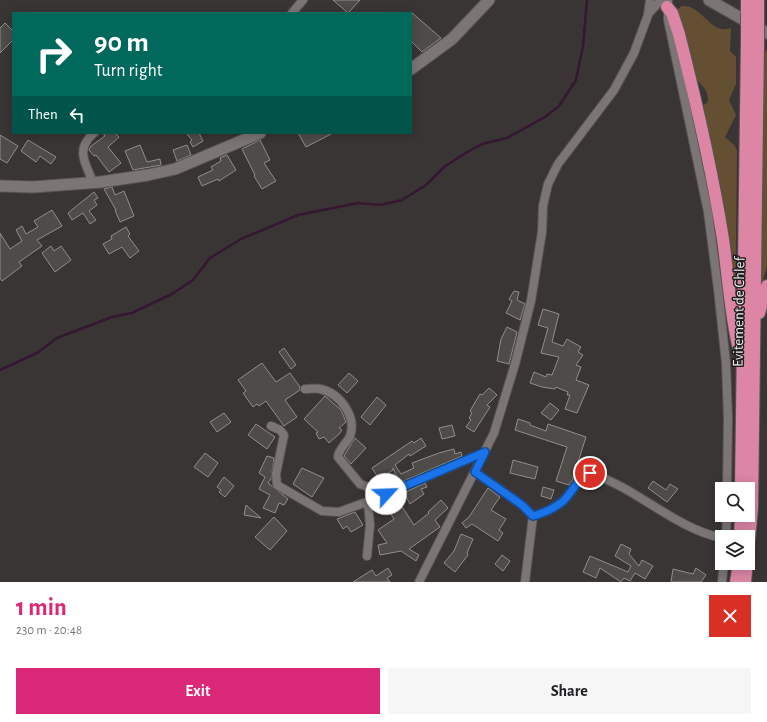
<!DOCTYPE html>
<html lang="en">
<head>
<meta charset="utf-8">
<style>
  body { margin:0; font-family:"Alegreya Sans",sans-serif; background:#f6f6f6; color:#202124; height:100vh; display:flex; flex-direction:column; font-size:15px; white-space:nowrap }
  * { box-sizing:border-box; margin:0 }
  p { font-size:13px; color:#757577 }
  .icon { flex:none; width:22px; height:22px; fill:none; stroke:currentColor; stroke-width:2; stroke-linecap:round; stroke-linejoin:round }
  .map { position:relative; height:582px; overflow:hidden }
  .side { display:flex; flex-direction:column; background:#fff; flex:1 }
  .side>* { flex:none }
  .hud { position:absolute; left:12px; top:12px; width:400px; height:122px; border-radius:0px; box-shadow:0 2px 10px #0003; background:#00695c; color:#fff; overflow:hidden }
  .buttons { position:absolute; left:715px; top:482px; display:grid; gap:8px }
  .buttons a { display:grid; place-items:center; width:40px; height:40px; border-radius:0px; background:#fff; box-shadow:0 2px 10px #0003; font-size:20px }
  .pin { position:absolute; display:grid; place-items:center; width:34px; height:34px; color:#fff; margin:-17px; border:2px solid #fff; border-radius:50%; box-shadow:0 1px 4px #0007 }
  .me { position:absolute; width:44px; margin:-22px; rotate:65deg; stroke-linejoin:round; filter:drop-shadow(0 0 3px #0008) }
  .turn { display:flex; align-items:center; gap:14px; height:84px; padding:0 16px; font-size:18px }
  .turn .icon { width:52px; height:52px; stroke-width:2.5 }
  .turn b { display:block; font-size:28px; line-height:34px }
  .then { display:flex; align-items:center; height:38px; padding:0 16px; background:#0003; gap:8px; font-size:15px }
  .round { display:grid; place-items:center; flex:none; width:42px; height:42px; border-radius:0px; background:#f6f6f6 }
  .head { display:flex; align-items:center; justify-content:space-between; height:68px; padding:0 16px }
  h1 { font-size:24px; font-weight:700; line-height:30px; color:#db2777 }
  .primary-button { display:flex; gap:8px; margin-top:auto; padding:8px 16px }
  .primary-button a { flex:1; height:46px; border-radius:0px; background:#db2777; color:#fff; font-size:16px; font-weight:700; line-height:46px; text-align:center }
  .primary-button a+a { background:#f6f6f6; color:#202124 }
  .map>svg:first-child { display:block }
  .green { fill:#644f33 }
  .lines { fill:none; stroke-linecap:round; stroke-linejoin:round }
  .stream { stroke:#341730; stroke-width:2.5 }
  .building { fill:#4f4b49; stroke:#918d8a }
  .street-casing { stroke:#585453; stroke-width:10 }
  .secondary-casing { stroke:#585453; stroke-width:13 }
  .highway-casing { stroke:#585453; stroke-width:14 }
  .street { stroke:#7b7675; stroke-width:8 }
  .secondary { stroke:#7b7675; stroke-width:11 }
  .highway { stroke:#dc85a5; stroke-width:12 }
  .highway-bridge-casing { stroke:#585453; stroke-width:14; stroke-linecap:butt }
  .highway-bridge { stroke:#dc85a5; stroke-width:12 }
  .route-casing { stroke:#114b97; stroke-width:10 }
  .route { stroke:#1a73e8; stroke-width:7 }
  .labels { text-anchor:middle; dominant-baseline:central; stroke-width:3; stroke-linejoin:round; paint-order:stroke }
  .street-label { font-size:15px; fill:#f3f0ef; stroke:#1f1d1d }
</style>
</head>
<body>
<div class="map">
<svg width="767" height="582" viewBox="0 0 767 582">
  <rect width="100%" height="100%" fill="#3a3535"/>
  <path class="green" d="M682 6C702 4 711 36 731 28L730 51 736 57V84L729 100 736 115 725 137 735 146 737 151 735 326 701 106 707 103C712 89 696 83 691 71 684 54 682 34 677 16L678 9Z
    M767 49V266L761 287 763 79 765 52Z"/>
  <g class="lines">
    <path class="stream" d="M0 370 37 353 57 338 112 317 132 313 172 294 193 280 210 258 241 239 298 215 358 203 380 205 402 200 426 185 444 167 464 154 482 144 507 138 545 117 559 106 576 80 583 46 587 0"/>
  </g>
  <path class="building" d="M333 0H360L348 13Z
    M411 12 441 38 422 52 411 41Z
    M5 23 13 31V40L0 53V28Z
    M103 133H115L119 137 108 147 121 163 109 172 96 155 94 156 89 150 91 146 105 136Z
    M186 133H199L203 141 193 147 190 142 192 140Z
    M298 133H333L306 147Z
    M0 135 18 146 7 163 0 159Z
    M28 140 56 157 51 164 40 156 36 162 21 151Z
    M260 140 270 160 264 163 276 181 262 189 254 176 255 175 242 149Z
    M140 145 147 162 160 159 161 165 133 170 125 151Z
    M187 145 191 155 177 161 173 150Z
    M227 155 236 170 219 181 218 179 202 186 198 177 213 170 211 167 221 161 220 158Z
    M112 187 115 195 124 191 134 216 120 222 115 210H116L104 189Z
    M94 192 98 198 94 200 97 205 89 211 96 220 90 224 83 213 72 220 68 213Z
    M52 210 62 226 37 240 42 246 19 262 22 266 2 281 0 278V233L10 249 22 241 16 230 22 226 26 234 38 227 34 221Z
    M126 227 130 234 128 236 139 251 130 258 122 247 109 254 103 244 112 239 111 236Z
    M51 246 54 251 61 246 71 260 55 272 42 253Z
    M514 291 519 292 517 300 525 304 520 320 506 313 512 301 509 299Z
    M543 309 559 314 552 342 563 346 567 339 581 347 578 352 583 355 576 365 581 367 576 380 589 385 577 413 565 409 570 395H567L568 392 556 387 555 389 542 387 530 383 534 372 546 377 547 374 552 375 559 357 541 353 548 328 538 325Z
    M507 327 517 332 509 364 497 361 501 339Z
    M284 348 296 365 291 369 279 352Z
    M262 363 276 382 290 373 300 387V390L285 400 297 417 284 426 266 401 259 406 257 404 253 407 243 393 246 391 238 380Z
    M349 373 358 381 347 393 338 385Z
    M489 388 497 395 487 405 490 407 474 432 466 427 471 420 469 418 472 413 470 411 480 394 482 395Z
    M325 396 341 410 346 422 339 428 342 430 339 434 329 443 324 437 319 439 316 433 318 432 304 419Z
    M377 397 386 405 370 425 361 417Z
    M550 403 559 410 551 420 541 413Z
    M224 413 231 422 217 432 210 422Z
    M518 419 530 423V425L546 431 548 424 586 437 572 481 569 485 556 481 567 447 515 430Z
    M256 424 275 437 267 449 248 435Z
    M452 425 455 436 442 439 439 428Z
    M355 438 366 448 351 464 344 456Z
    M421 438 426 446 410 456 409 454 395 465 401 474 414 468 412 463 439 453 454 449 455 454 461 452 462 456 399 483 393 468V470L379 479 372 468 412 441 414 443Z
    M205 453 218 463 208 477 194 467Z
    M267 456 274 458 271 479 268 483 288 499 284 505 279 503 275 513 263 508 270 495 259 489 265 477 259 473Z
    M513 460 538 467 535 479 510 473Z
    M302 468 324 478 312 497 293 484Z
    M224 477 234 486 225 497 219 492 221 490 217 487Z
    M653 481 666 490 670 484 678 489 667 502 648 488Z
    M425 483 427 487 421 489 424 494 410 504 404 493Z
    M543 487 554 490 551 499 541 496Z
    M488 488 500 497 491 510 506 519 499 530 503 533 498 541 472 524 466 528 462 523 469 517Z
    M395 496 414 525 429 513 428 512 441 500 448 508 435 520 440 527 409 549 419 555 416 561 401 551 380 555 378 545 387 543 378 530 394 519 386 507 383 509 380 503Z
    M246 505 261 518 244 515Z
    M355 512 363 525 351 532 347 526 343 529 337 519Z
    M274 517 287 531 270 550 255 537Z
    M461 534 473 539 467 553 468 555 455 572 444 563 454 551Z
    M621 544 631 549 629 554 639 566 642 560 653 566 645 579 635 573 630 581 624 578 621 582 600 568 596 578 583 572 590 556 628 572 631 566 615 556Z
    M502 555 510 561 503 571 495 564Z
    M388 568 392 575 387 578 390 582H353L372 570 376 576Z
    M696 568 706 575 701 582H671L673 569 693 574Z"/>
  <g class="lines">
    <g class="street-casing">
      <path id="street" d="M668 0V20L708 212 718 289 726 363 728 419 727 489
        M292 13 303 0
        M648 14 661 0
        M93 182C85 163 75 149 94 133
        M305 389C310 389 316 388 320 389 340 393 357 417 350 436 347 443 338 450 338 457L360 484 386 494
        M271 426 280 430 284 435 276 474 277 485 322 511 339 512 375 499 485 452
        M475 472 522 505 533 516
        M533 516C544 513 553 509 562 502 571 495 580 474 590 473 599 475 607 480 616 484 650 501 683 530 722 538
        M726 537 727 515
        M367 556 370 525 368 502
        M419 582 494 433 515 364 531 301 542 232 543 206 548 184 558 164 614 90 634 53 648 15 650 0
        M525 582 533 516
        M722 582 724 563"/>
    </g>
    <g class="secondary-casing">
      <path id="secondary" d="M709 0 767 33
        M411 69 452 39 489 0
        M0 186 33 187 101 182 148 175 175 169 260 133"/>
    </g>
    <g class="highway-casing">
      <path id="highway" d="M667 7 672 13 679 34C696 101 712 170 723 239 728 275 730 310 738 345
        M747 13V0
        M758 15V0
        M759 313 767 286
        M741 489 747 40
        M740 537 741 515
        M736 582 739 563
        M745 582 752 508 758 43"/>
    </g>
    <use href="#street" class="street"/>
    <use href="#secondary" class="secondary"/>
    <use href="#highway" class="highway"/>
    <g class="highway-bridge-casing">
      <path id="highway-bridge" d="M747 13V40
        M758 43V15"/>
    </g>
    <use href="#highway-bridge" class="highway-bridge"/>
  </g>
  <g class="lines">
    <g class="route-casing">
      <path id="route" d="M386 494 485 452 475 472 522 505 533 516C544 513 553 509 562 502 571 495 580 474 590 473"/>
    </g>
    <use href="#route" class="route"/>
  </g>
  <g class="labels">
    <g class="street-label">
      <text transform="translate(739 312) rotate(-89)">Evitement de Chlef</text>
    </g>
  </g>
</svg>
<div class="buttons">
<a><svg class="icon" aria-label="search" viewBox="0 0 24 24"><circle cx="10" cy="10" r="6"/><path d="M15 15l6 6"/></svg></a>
<a><svg class="icon" aria-label="layers" viewBox="0 0 24 24"><path d="M12 4l9 5-9 5-9-5zM3 14l9 5 9-5"/></svg></a>
</div>
<div class="pin" style="left:590px;top:473px;background:#d93025"><svg class="icon" aria-label="arrive" viewBox="0 0 24 24"><path d="M6 21V4h12l-3 4 3 4H6"/></svg></div>
<svg class="me" style="left:386px;top:494px" viewBox="-20 -20 40 40"><circle r="19" fill="#fff"/><path d="M0-13L10 11 0 6-10 11z" fill="#1a73e8"/></svg>
<div class="hud">
<div class="turn"><svg class="icon" aria-label="right" viewBox="0 0 24 24"><path d="M7 20v-9h11M14 6l5 5-5 5"/></svg><div><b>90 m</b>Turn right</div></div>
<div class="then">Then<svg class="icon" aria-label="left" viewBox="0 0 24 24"><path d="M17 20v-9H6M10 6l-5 5 5 5"/></svg></div>
</div>
</div>
<section class="side">
<div class="head"><div><h1>1 min</h1><p>230 m · 20:48</p></div><a class="round" style="background:#d93025;color:#fff"><svg class="icon" aria-label="close" viewBox="0 0 24 24"><path d="M6 6l12 12M18 6L6 18"/></svg></a></div>
<div class="primary-button"><a>Exit</a><a>Share</a></div>
</section>
</body>
</html>
